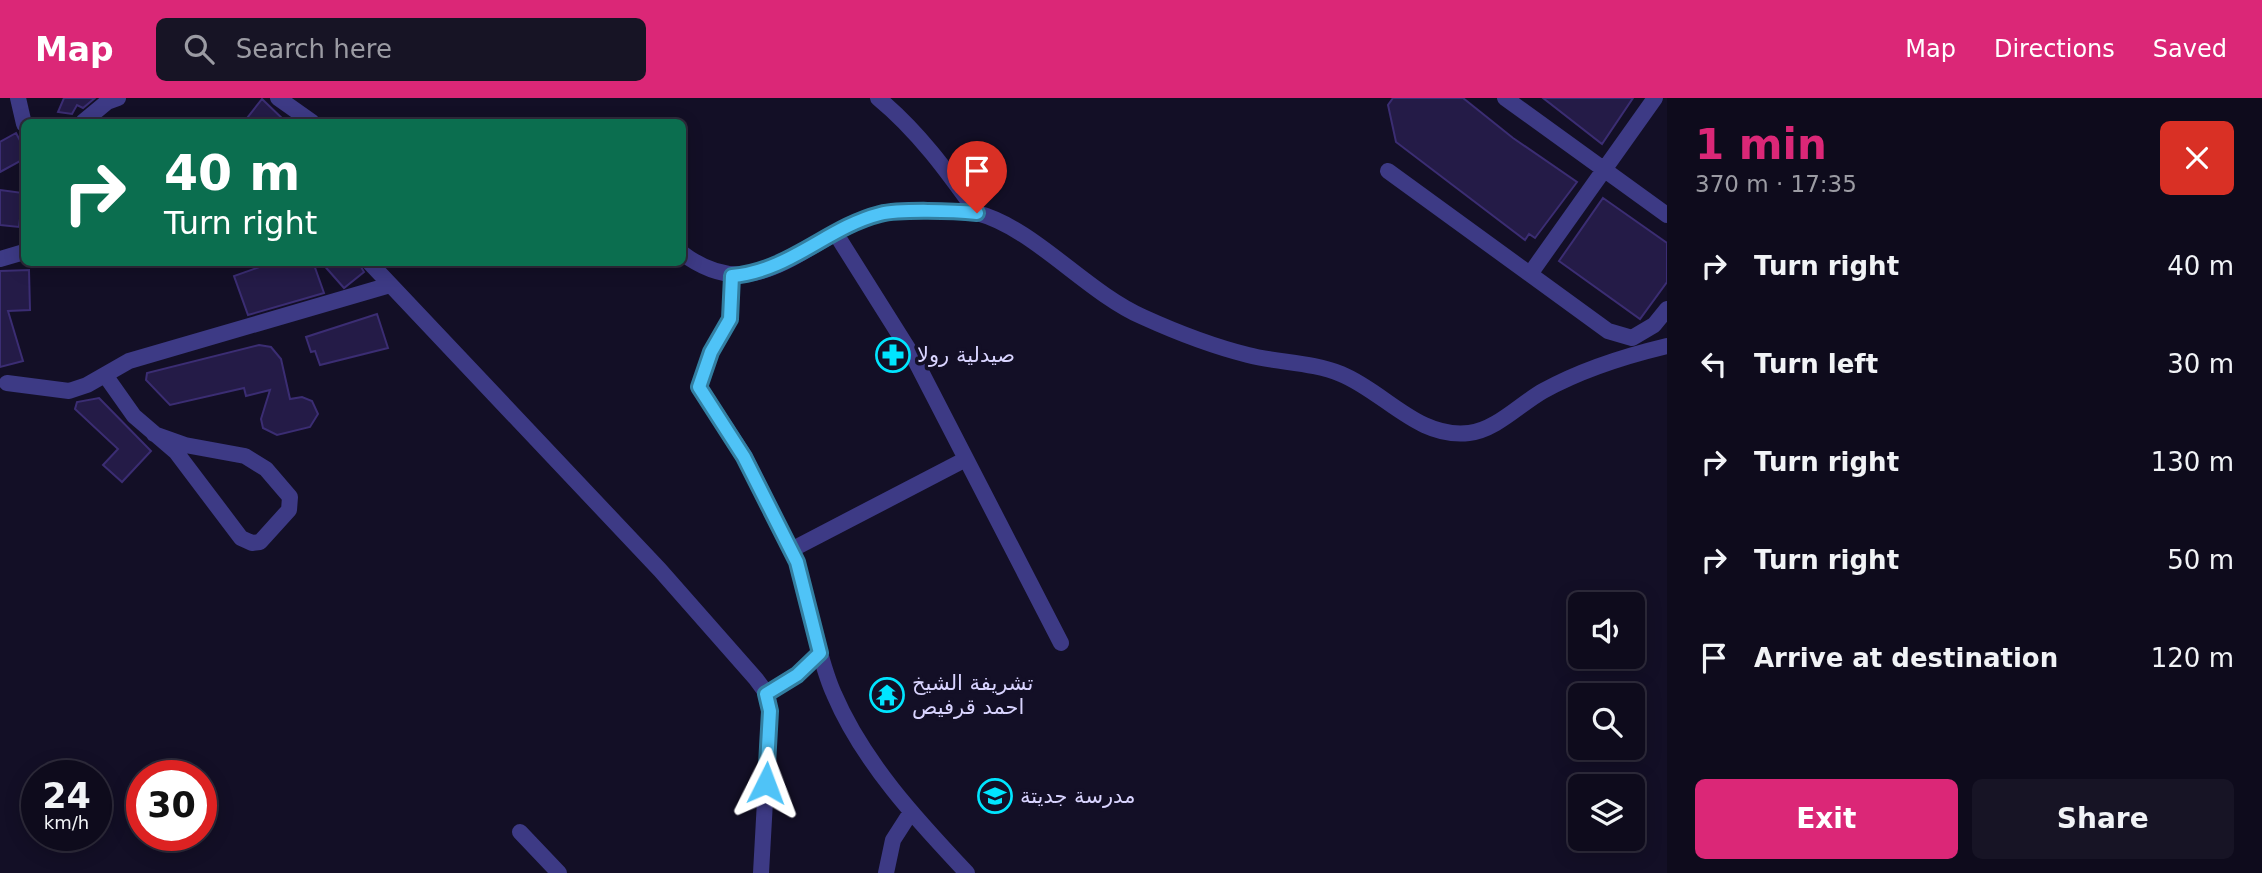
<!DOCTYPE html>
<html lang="en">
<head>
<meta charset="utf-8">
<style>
  body { margin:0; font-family:"DejaVu Sans","Noto Naskh Arabic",sans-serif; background:#171425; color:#f1f3f6; height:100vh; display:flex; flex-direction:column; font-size:26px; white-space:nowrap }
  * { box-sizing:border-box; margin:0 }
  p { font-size:23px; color:#9b9ba3 }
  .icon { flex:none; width:38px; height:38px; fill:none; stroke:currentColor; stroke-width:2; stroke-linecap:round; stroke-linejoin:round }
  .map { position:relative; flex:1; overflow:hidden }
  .panel { display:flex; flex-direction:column; background:#0e0b1c; width:595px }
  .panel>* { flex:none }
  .hud { position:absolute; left:21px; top:21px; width:665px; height:147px; border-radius:10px; box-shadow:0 4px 18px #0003,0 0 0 2px #2e2b3b; background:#0b6e4f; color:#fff; overflow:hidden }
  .tools { position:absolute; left:1568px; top:494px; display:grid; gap:14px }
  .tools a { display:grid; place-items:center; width:77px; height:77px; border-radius:10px; background:#0e0b1c; box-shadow:0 4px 18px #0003,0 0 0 2px #2e2b3b; font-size:35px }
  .speed { position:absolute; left:21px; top:662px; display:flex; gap:14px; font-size:35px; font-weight:700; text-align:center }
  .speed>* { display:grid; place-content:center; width:91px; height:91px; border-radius:50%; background:#0e0b1c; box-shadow:0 4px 18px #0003,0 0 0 2px #2e2b3b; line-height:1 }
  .speed small { font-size:18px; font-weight:400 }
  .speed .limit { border:10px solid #d22; background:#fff; color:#111 }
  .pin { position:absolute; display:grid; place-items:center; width:60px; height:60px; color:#fff; margin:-72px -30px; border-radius:50% 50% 50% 0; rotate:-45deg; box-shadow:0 0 7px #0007 }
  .pin .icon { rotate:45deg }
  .me { position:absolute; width:77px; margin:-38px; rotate:3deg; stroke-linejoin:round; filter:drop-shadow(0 0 5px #0008) }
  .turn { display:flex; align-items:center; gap:24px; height:147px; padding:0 28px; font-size:32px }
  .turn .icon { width:91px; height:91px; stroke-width:2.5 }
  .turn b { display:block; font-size:49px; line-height:60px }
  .round { display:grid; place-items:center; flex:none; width:74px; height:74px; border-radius:10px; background:#171425 }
  .headline { display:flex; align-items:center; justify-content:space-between; height:119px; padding:0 28px }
  h1 { font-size:42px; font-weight:700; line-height:52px; color:#db2777 }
  .cta { display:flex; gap:14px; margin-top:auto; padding:14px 28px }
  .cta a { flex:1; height:80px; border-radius:10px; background:#db2777; color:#fff; font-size:28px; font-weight:700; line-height:80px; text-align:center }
  .cta a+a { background:#171425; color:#f1f3f6 }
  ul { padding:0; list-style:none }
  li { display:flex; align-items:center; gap:21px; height:98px; padding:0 28px }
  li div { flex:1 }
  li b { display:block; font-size:26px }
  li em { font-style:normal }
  header { display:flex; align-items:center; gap:42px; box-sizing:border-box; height:98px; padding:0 35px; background:#db2777; color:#fff }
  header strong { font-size:33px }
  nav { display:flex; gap:38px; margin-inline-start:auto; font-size:24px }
  .search { width:490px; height:63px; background:#171425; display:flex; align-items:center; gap:18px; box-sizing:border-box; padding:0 24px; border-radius:10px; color:#9b9ba3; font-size:26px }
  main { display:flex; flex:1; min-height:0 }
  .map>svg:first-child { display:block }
  .building { fill:#241b47; stroke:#3b2d73; stroke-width:2 }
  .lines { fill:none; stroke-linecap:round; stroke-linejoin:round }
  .minor { stroke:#3d3a85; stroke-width:16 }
  .route-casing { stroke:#337fa1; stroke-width:18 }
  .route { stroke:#4fc3f7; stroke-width:12 }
  .labels { text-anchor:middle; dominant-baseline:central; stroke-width:7; stroke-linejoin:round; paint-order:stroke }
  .poi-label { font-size:21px; fill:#d9d4ff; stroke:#130f26; text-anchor:start }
</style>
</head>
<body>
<header>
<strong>Map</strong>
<div class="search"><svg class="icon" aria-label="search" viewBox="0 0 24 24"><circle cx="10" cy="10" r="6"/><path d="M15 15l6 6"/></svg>Search here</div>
<nav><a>Map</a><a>Directions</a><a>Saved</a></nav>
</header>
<main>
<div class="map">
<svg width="1667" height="775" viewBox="0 0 1667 775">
  <rect width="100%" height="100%" fill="#130f26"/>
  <path class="building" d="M64 0H95L83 10 77 7 72 16 58 14Z
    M1393 0H1463L1513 40 1577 84 1535 140 1529 136 1525 142 1396 44 1388 7Z
    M1543 0H1633L1602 46Z
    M262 1 286 24H244Z
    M16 35 24 50V61L0 74V44Z
    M0 92 23 95 19 129 0 127Z
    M1603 100 1667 145V184L1640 221 1559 163Z
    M274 164H313L324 195 248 217 234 178Z
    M321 164H358L364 174 344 190Z
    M29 172 30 212 8 213 23 263 0 269V173Z
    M377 216 388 250 320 267 315 253 311 254 306 239Z
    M259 247 271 249 281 261 290 301 302 299 312 303 318 316 310 329 277 337 263 330 261 321 270 292 246 298 244 290 170 307 146 282 147 275Z
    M99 300 151 353 122 384 103 367 118 351 75 311 77 304Z"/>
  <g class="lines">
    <path class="minor" d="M18 0 24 26
      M278 0 312 24
      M878 0C918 33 947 73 977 115
      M1505 0 1667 117
      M83 24 107 4 118 0
      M1388 73 1608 233 1632 240 1654 227 1667 211
      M836 136 914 260 1061 545
      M682 155C759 214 809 135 880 116 902 110 954 113 977 115 1034 130 1086 194 1143 219 1176 234 1212 248 1248 257 1279 265 1312 264 1341 276 1385 294 1418 341 1469 335 1496 332 1520 306 1543 293 1581 272 1625 258 1667 248
      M0 161 24 154
      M369 164 660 472 756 581 767 596 770 613 761 775
      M1530 176 1655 0
      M732 178 730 221 711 254 699 289 745 359 797 464 820 555
      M105 277 134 318 176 354 241 440 252 445 260 444 289 412 290 399 266 371 245 358 185 347 154 336
      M7 285 69 293 87 287 129 263 390 187
      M791 452 966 361
      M767 596 797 577 820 555C824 569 828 583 834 596 863 664 917 722 967 775
      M520 734 559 775
      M886 775 893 742 911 714"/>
  </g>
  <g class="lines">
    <g class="route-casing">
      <path id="route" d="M766 685 770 613 766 596 797 577 820 555 797 464 744 359 699 289 711 254 730 221 732 178C790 173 828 129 880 116 900 111 955 113 977 115"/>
    </g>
    <use href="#route" class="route"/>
  </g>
  <defs>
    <g id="pharmacy-ring" transform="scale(1.75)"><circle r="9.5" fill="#130f26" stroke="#00e5ff" stroke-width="1.5"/><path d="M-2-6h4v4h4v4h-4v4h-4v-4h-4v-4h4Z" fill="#00e5ff"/></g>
    <g id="temple-ring" transform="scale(1.75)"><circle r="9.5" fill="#130f26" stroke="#00e5ff" stroke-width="1.5"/><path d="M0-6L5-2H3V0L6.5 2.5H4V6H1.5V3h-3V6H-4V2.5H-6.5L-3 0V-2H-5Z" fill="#00e5ff"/></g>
    <g id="school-ring" transform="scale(1.75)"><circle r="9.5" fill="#130f26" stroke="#00e5ff" stroke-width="1.5"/><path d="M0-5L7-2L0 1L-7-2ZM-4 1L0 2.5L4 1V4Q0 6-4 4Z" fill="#00e5ff"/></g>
  </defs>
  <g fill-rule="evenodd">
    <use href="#pharmacy-ring" x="893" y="257"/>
    <use href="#temple-ring" x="887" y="597"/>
    <use href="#school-ring" x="995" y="698"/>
  </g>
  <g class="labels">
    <g class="poi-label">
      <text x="917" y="257">صيدلية رولا</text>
      <text x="912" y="585">تشريفة الشيخ<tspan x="912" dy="24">احمد قرفيص</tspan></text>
      <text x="1020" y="698">مدرسة جديتة</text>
    </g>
  </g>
</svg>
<div class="tools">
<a><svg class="icon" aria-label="sound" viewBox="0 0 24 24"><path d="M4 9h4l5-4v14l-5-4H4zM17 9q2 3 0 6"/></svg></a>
<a><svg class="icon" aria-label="search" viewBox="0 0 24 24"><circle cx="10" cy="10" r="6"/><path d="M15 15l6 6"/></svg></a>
<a><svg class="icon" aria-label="layers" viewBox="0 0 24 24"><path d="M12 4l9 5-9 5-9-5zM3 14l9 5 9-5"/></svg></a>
</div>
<div class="speed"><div>24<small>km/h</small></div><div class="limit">30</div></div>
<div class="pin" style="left:977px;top:115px;background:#d93025"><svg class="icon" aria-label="arrive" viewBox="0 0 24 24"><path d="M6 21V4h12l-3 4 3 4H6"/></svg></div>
<svg class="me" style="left:766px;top:685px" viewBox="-20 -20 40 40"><path d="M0-17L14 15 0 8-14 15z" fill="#4fc3f7" stroke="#fff" stroke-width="4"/></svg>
<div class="hud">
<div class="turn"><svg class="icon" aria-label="right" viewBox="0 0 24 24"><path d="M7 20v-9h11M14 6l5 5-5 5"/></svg><div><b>40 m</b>Turn right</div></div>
</div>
</div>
<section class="panel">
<div class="headline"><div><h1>1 min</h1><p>370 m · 17:35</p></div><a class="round" style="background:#d93025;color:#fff"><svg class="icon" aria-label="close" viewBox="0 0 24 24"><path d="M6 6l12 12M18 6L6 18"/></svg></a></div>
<ul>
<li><svg class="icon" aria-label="right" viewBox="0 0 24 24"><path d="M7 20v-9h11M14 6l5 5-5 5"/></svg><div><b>Turn right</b></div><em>40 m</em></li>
<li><svg class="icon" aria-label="left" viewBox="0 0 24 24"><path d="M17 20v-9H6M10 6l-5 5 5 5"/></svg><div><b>Turn left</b></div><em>30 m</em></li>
<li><svg class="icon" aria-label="right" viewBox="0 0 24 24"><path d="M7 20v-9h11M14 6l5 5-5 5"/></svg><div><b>Turn right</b></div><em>130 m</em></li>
<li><svg class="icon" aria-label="right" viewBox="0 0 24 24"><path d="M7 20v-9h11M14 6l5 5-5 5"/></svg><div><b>Turn right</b></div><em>50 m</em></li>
<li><svg class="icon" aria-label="arrive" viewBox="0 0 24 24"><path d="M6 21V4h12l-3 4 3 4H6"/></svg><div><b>Arrive at destination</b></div><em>120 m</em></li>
</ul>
<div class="cta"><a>Exit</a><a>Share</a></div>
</section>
</main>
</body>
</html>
